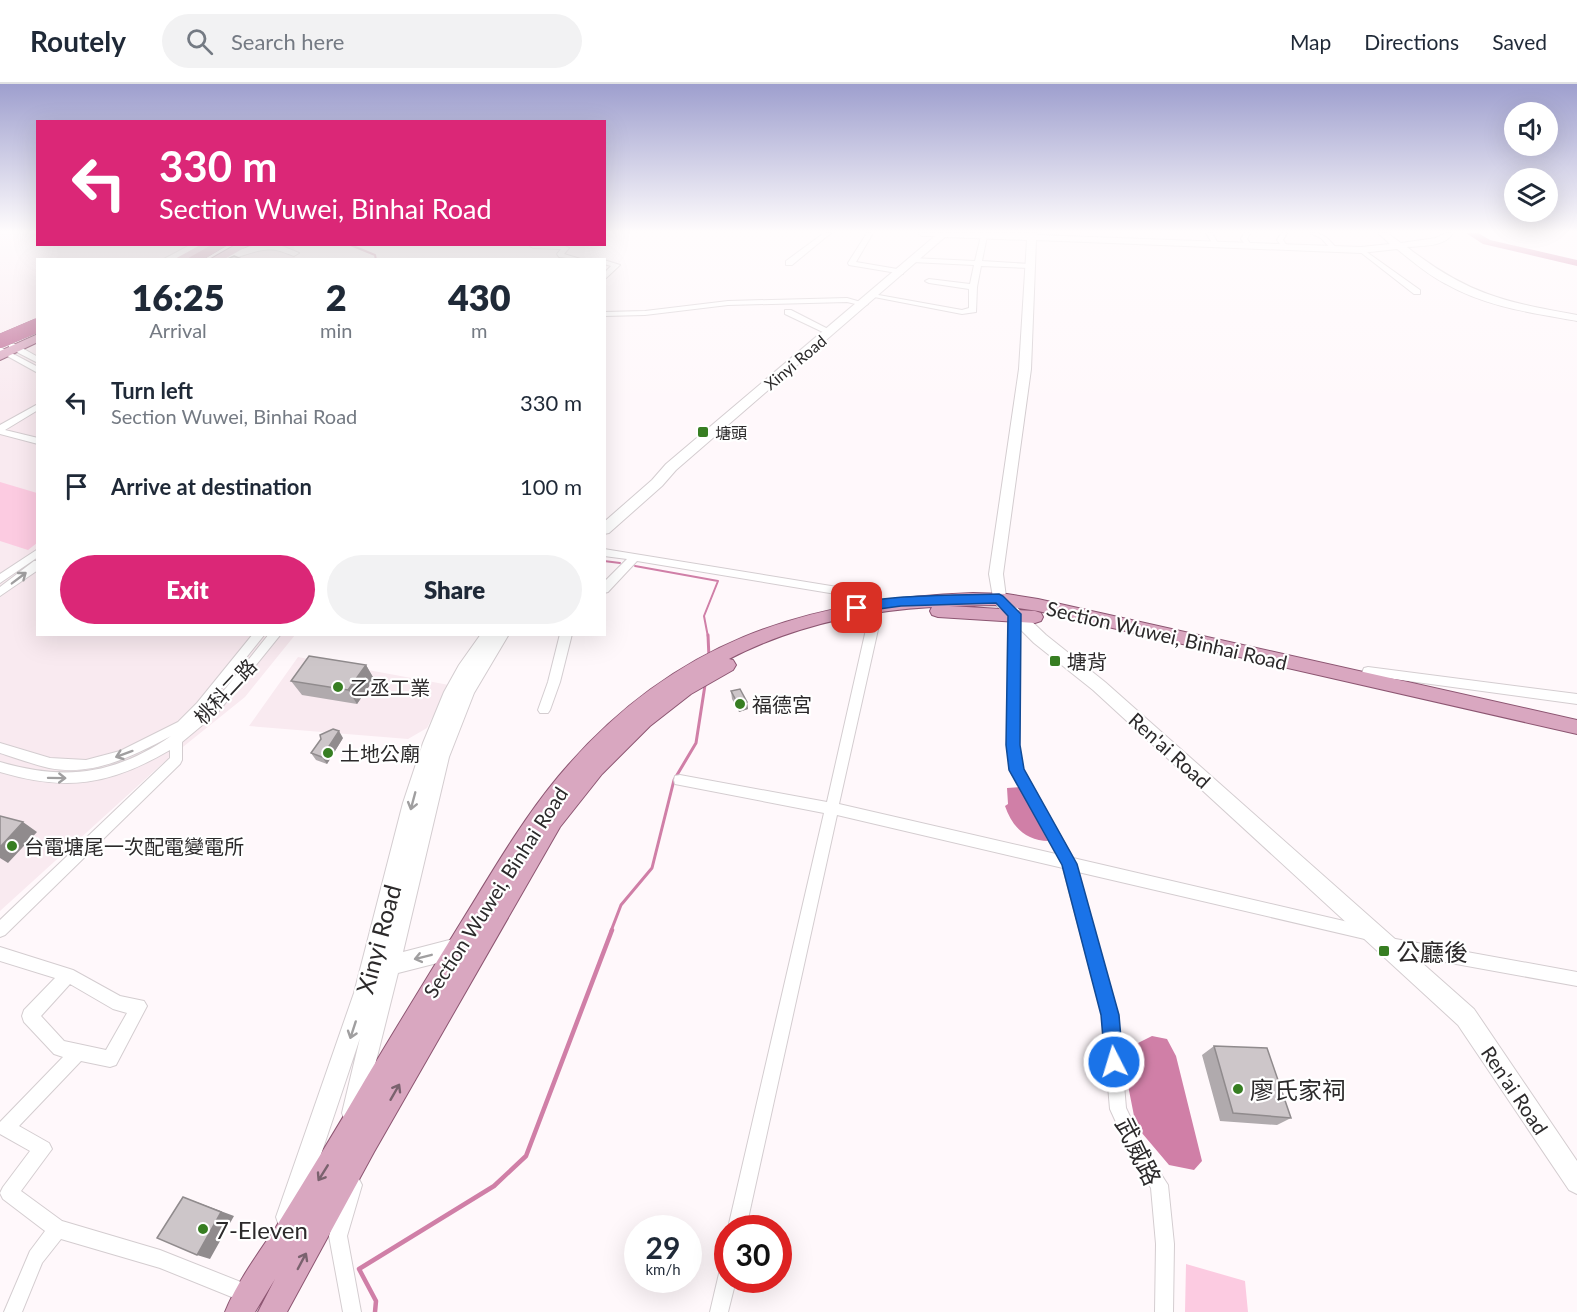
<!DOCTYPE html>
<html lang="en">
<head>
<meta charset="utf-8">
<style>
  body { margin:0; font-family:Lato,"Noto Sans TC",sans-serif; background:#f2f2f3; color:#1f2937; height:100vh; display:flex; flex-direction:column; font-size:22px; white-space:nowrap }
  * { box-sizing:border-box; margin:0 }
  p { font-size:20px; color:#747a83 }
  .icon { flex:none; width:33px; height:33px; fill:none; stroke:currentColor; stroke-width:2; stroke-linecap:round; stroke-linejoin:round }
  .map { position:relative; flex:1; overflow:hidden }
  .drawer { position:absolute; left:36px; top:174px; width:570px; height:378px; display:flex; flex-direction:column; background:#fff; border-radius:0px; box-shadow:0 6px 24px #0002 }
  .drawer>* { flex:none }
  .top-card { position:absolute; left:36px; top:36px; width:570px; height:126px; border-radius:0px; box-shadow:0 6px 24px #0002; background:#db2777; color:#fff; overflow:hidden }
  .fabs { position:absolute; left:1504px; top:18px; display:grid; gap:12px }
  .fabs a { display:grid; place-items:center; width:54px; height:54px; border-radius:50%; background:#fff; box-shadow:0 6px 24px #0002; font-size:30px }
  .speed { position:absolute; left:624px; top:1131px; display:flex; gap:12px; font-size:30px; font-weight:700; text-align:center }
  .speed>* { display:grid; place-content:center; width:78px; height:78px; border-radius:50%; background:#fff; box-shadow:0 6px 24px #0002; line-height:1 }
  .speed small { font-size:15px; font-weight:400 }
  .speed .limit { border:9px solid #d22; background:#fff; color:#111 }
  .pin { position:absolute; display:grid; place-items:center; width:51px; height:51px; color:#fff; margin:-26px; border-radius:12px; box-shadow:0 3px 9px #0006 }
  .me { position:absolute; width:66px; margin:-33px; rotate:355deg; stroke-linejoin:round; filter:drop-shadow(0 0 4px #0008) }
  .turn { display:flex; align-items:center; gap:21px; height:126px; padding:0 24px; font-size:27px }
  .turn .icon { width:78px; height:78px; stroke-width:2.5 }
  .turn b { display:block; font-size:42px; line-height:51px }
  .eta { display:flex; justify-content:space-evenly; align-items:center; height:102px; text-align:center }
  .eta b { font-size:36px; font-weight:800; line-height:42px }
  .action { display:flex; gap:12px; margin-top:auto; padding:12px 24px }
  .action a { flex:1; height:69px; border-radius:36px; background:#db2777; color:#fff; font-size:24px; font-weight:800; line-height:69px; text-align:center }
  .action a+a { background:#f2f2f3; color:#1f2937 }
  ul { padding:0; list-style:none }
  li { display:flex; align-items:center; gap:18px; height:84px; padding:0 24px }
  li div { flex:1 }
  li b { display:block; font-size:22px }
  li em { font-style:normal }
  header { display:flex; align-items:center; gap:36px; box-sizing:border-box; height:84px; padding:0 30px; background:#fff; border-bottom:2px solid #e0e1e3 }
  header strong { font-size:28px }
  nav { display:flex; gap:33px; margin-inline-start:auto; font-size:21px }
  .search { width:420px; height:54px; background:#f2f2f3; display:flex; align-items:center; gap:15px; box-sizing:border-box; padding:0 21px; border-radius:33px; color:#747a83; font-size:22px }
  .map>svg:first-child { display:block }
  .built { fill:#f9eaf0 }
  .green { fill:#fccbe1 }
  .water { fill:#d07fa7 }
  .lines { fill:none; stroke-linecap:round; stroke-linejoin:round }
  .stream-far2 { stroke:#d07fa7; stroke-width:2 }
  .stream-far1 { stroke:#d07fa7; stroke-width:3 }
  .stream { stroke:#d07fa7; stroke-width:4.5 }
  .river { fill:#d07fa7; fill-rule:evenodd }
  .street-casing { stroke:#d4cdd0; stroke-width:2 }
  .secondary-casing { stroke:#d4cdd0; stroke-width:2 }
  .primary-casing { stroke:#8c5571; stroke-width:2 }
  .highway-casing { stroke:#8c5571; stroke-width:1 }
  .street { fill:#fff; fill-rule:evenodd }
  .secondary { fill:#fff; fill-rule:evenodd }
  .primary { fill:#d9a7c0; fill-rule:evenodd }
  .highway { fill:#bf6c96; fill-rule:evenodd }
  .highway-bridge-casing { stroke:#8c5571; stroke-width:14; stroke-linecap:butt }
  .highway-bridge { stroke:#bf6c96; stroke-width:14 }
  .wall { fill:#b0aaad }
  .shaded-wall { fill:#908b8d }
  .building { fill:#cdc6c9; stroke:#908b8d; stroke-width:1.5 }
  .oneway { stroke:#a09fa0 }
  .oneway2 { stroke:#7a626e }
  .route { fill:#1a73e8; stroke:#114b97; stroke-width:1.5 }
  .poi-dot { fill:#377e22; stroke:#fff; stroke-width:2 }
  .labels { text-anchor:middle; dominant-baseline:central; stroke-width:4.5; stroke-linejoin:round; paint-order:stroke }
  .far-street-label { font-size:16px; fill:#2c2a2b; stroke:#fff }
  .far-poi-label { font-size:16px; fill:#2c2a2b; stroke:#fff; text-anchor:start }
  .street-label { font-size:20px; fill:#2c2a2b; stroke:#fff }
  .poi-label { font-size:20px; fill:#2c2a2b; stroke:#fff; text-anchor:start }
  .near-street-label { font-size:24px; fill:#2c2a2b; stroke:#fff }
  .near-poi-label { font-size:24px; fill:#2c2a2b; stroke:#fff; text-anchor:start }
</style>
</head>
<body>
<header>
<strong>Routely</strong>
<div class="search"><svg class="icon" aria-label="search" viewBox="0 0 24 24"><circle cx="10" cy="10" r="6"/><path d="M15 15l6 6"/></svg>Search here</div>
<nav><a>Map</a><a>Directions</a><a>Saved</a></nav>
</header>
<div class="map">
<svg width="1577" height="1228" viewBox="0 0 1577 1228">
  <rect width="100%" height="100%" fill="#fff8fb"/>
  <path class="built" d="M0 149H37L38 160 294 161 295 175 38 176V550L295 551 245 613 163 679 0 827Z
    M298 573 449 601 427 644 408 655 249 642Z"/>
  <path class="green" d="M0 398 37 409V459L28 466 0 457Z
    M1186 1180 1245 1197 1248 1228H1185Z"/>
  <path class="water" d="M1021 703 1051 757C1027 758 1012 743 1005 722L1008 720 1007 704Z
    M1152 952 1167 955 1176 972 1202 1077 1194 1086 1169 1081 1136 1042 1125 986 1132 962Z"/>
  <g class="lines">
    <path class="stream-far2" d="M348 160 375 171 376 176
      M604 477 620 479
      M635 482 718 497 704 532 708 553"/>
    <path class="stream-far1" d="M708 551 709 574
      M611 847 621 821 652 784 674 696 696 659 705 601"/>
    <path class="stream" d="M375 1228 376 1217 359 1185 494 1102 526 1072 612 846"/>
    <path class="river" d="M1466 149H1478L1490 156 1577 176V182L1483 160Z"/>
    <g class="street-casing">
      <path id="street" d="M824 149H831L792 181H786V177Z
        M867 149H873L856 178 903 186V190L849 181 848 179Z
        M1206 149H1212L1219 161 1218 162H1214Z
        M1244 149H1250L1247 155 1252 162 1251 163H1247L1241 155Z
        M1281 149H1287L1283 156 1288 163 1287 164H1283L1277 156Z
        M1310 149C1323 148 1329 155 1337 165L1332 166 1321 154Z
        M984 150 987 152 982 177 1030 180 1034 182 1030 184 981 182 977 203 976 228 962 230 869 212 873 210 962 226 969 224V205L929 199 925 197 929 195 970 200 974 181 912 178 908 176 912 174 975 177 981 152Z
        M531 160 565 162 569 164 564 170 584 176 559 173 557 170 561 165 533 164 530 162Z
        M1361 164 1420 206V210H1414L1359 167 1358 166Z
        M604 176 620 181 604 196V189L611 182 604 180Z
        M847 214 868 220 864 222 847 218 728 221 645 231 604 232V228L645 227 728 217Z
        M785 226H791L834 248 827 250 785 230Z
        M9 260H15L38 273V279L9 264Z
        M0 263 38 283V289L0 268Z
        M38 320V326L5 346 38 354V360L0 350V341Z
        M38 465V473L0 499V490Z
        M604 465 874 509 880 520 879 541 839 720 1056 770 1011 686 1007 661 1008 530 1010 527H1018L1020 530 1019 661 1023 685 1073 774 1374 844 1376 849 1374 854 1369 856 1078 788 1118 931 1126 1024 1148 1070 1168 1101 1174 1160 1173 1228H1155L1156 1160 1151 1104 1136 1082 1110 1025 1102 931 1063 784 837 731 746 1144H728L824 729 680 701 675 700 674 696 675 692 680 691 827 718 867 541 870 520 866 515 637 477 608 508 604 509V498L627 475 604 472Z
        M34 477H38V486L0 512V503Z
        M253 550H265L201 630 226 604 269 550H281L218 628 182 658V676L180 680 5 851 0 853V836L170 674V666C110 701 67 708 0 688V678C65 697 114 691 171 652 133 672 93 693 49 684 32 680 16 674 0 669V659L50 674 86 676 120 667 178 638 197 619Z
        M560 550H572L560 598 550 626 548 629H540L538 626 548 598Z
        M1368 583 1577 610V620L1372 592 1369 598 1365 599 1359 595 1364 584Z
        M1390 854 1577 888V902L1390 868 1385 866 1383 861 1385 856Z
        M0 863 73 886 120 912 144 917 147 922 116 981 110 983 81 977 19 1042 49 1059 52 1065 21 1107 62 1137 160 1166 256 1204 258 1211 256 1218 249 1220 160 1184 61 1155 42 1179 22 1228H4L30 1167 45 1147 3 1115 0 1109 3 1103 30 1067 0 1050V1038L63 973 54 970 24 938 22 932 24 926 55 894 0 877ZM70 900 113 925 127 929 106 966 64 957 41 932Z
        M353 1092 359 1095 362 1101 347 1152 361 1228H343L329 1152 344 1101 347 1095Z
        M728 1179V1196H736L728 1228H710L721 1181Z"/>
    </g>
    <g class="secondary-casing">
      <path id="secondary" d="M918 149H1036L1037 151 1361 163 1390 160 1378 149H1387L1401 159 1436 154 1445 149H1453C1445 163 1422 162 1407 163 1467 210 1504 218 1577 231V237C1533 229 1486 223 1446 200 1428 191 1412 177 1397 165L1361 169 1036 156 1031 285 1003 490 1006 513 1046 551 1105 598 1474 925 1577 1077V1110L1569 1106 1458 941 1093 606 1034 559 994 519 989 490 1019 285 1027 156 945 153 676 386 662 402 609 449 604 450V438L652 396 666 380 935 152H922Z
        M192 160H205L176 176H162Z
        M260 160H277L299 169 294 172C288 170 282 167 276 166 256 163 239 176 219 176L238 166Z
        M481 550H509L474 609 449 673 403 868 457 854 464 857 467 864 464 871 457 874 398 889 361 1037 353 1040 345 1037 342 1029 360 954 300 1133 297 1142 288 1145 279 1142 276 1133 354 909 403 719 423 659 444 608 459 581Z"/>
    </g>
    <g class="primary-casing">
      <path id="primary" d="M202 160H216L187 176H173Z
        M237 160H251L223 176H209Z
        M38 250V258L0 276V267Z
        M973 509 1007 510 1038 515 1577 636V650L1038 527 997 521 949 522 1035 527 1041 529 1043 533 1041 537 1035 539 938 533 932 531 930 527 932 523C861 527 793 542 729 575L733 576 736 581 733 586 691 610 650 642 602 690 560 743 374 1068 287 1228H258L275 1195 255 1228H225C237 1198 258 1170 276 1143 306 1094 336 1046 365 996 396 944 428 892 460 840 491 790 520 739 558 693 670 559 803 515 973 509Z"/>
    </g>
    <g class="highway-casing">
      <path id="highway" d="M213 160H229L202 176H185Z"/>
    </g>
    <use href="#street" class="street"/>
    <use href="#secondary" class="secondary"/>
    <use href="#primary" class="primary"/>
    <use href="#highway" class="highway"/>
    <g class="highway-bridge-casing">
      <path id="highway-bridge" d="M0 257 38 241"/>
    </g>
    <use href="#highway-bridge" class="highway-bridge"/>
  </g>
  <path class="wall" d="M366 581 374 595 357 620 302 611 291 597Z
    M731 607 747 618 748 625 739 628 732 615Z
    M343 654 327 680 316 676 311 669Z
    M1214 962 1291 1034 1277 1041 1220 1037 1202 971Z"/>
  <path class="shaded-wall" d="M366 581 374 595 357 620 348 606Z
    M747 618 748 625 739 628 738 620Z
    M339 647 343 654 327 680 322 673Z
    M23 738 37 748 8 779 0 774V763Z
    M183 1113 234 1132 210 1175 197 1171Z"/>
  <path class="building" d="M234 172 244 176H225Z
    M309 572 366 581 348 606 291 597Z
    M740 605 747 618 738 620 731 607Z
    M333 645 339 647 322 673 311 669 321 655 320 651Z
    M0 732 23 738 0 763Z
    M1214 962 1267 964 1291 1034 1233 1029Z
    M183 1113 221 1128 197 1171 157 1154Z"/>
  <defs><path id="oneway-shaft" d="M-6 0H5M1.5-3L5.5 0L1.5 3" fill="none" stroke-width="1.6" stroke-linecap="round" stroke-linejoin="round" transform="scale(1.5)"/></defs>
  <g class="oneway">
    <use href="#oneway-shaft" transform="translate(19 494) rotate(-37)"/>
    <use href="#oneway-shaft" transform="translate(124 670) rotate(160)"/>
    <use href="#oneway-shaft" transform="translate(57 694) rotate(1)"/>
    <use href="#oneway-shaft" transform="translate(413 717) rotate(105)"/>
    <use href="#oneway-shaft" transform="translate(423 873) rotate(166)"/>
    <use href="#oneway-shaft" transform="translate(353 946) rotate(108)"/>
  </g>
  <g class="oneway2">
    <use href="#oneway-shaft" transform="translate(395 1008) rotate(-60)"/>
    <use href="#oneway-shaft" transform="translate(323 1089) rotate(122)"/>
    <use href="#oneway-shaft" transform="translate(302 1177) rotate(-62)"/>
  </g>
  <linearGradient id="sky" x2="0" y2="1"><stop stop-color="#9e9fce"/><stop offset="0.46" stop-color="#fffcfd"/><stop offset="1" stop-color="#fffcfd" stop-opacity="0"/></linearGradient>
  <rect width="1577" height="321" fill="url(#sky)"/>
  <path class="route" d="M999 510 1003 512 1021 530 1020 661 1024 685 1077 780 1119 931 1123 978 1121 984 1114 987 1108 984 1105 978 1101 931 1062 781 1009 686 1006 661 1008 532 996 519 901 522 857 528 851 524C862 510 975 511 999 510Z"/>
  <g class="poi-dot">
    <rect x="697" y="342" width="12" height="12" rx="3"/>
    <rect x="1049" y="571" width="12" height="12" rx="3"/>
    <circle cx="338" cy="603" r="6"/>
    <circle cx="740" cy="620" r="6"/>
    <circle cx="328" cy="669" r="6"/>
    <circle cx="12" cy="762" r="6"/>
    <rect x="1378" y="861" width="12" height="12" rx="3"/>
    <circle cx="1238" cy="1005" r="6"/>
    <circle cx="203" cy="1145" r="6"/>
  </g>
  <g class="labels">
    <g class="far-street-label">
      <text transform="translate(795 278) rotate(-40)">Xinyi Road</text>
    </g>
    <g class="far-poi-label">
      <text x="715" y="348">塘頭</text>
    </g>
    <g class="street-label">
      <text transform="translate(1167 551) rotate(13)">Section Wuwei, Binhai Road</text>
      <text transform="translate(225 607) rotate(-47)">桃科二路</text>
      <text transform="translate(1170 666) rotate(42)">Ren'ai Road</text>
      <text transform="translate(495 808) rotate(-57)">Section Wuwei, Binhai Road</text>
      <text transform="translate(1515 1006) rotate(56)">Ren'ai Road</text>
    </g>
    <g class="poi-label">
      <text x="1067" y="577">塘背</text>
      <text x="350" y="603">乙丞工業</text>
      <text x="752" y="620">福德宮</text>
      <text x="340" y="669">土地公廟</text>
      <text x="24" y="762">台電塘尾一次配電變電所</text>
    </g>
    <g class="near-street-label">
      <text transform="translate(378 855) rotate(-75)">Xinyi Road</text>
      <text transform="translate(1139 1067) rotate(64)">武威路</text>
    </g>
    <g class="near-poi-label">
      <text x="1396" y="867">公廳後</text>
      <text x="1250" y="1005">廖氏家祠</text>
      <text x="215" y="1145">7-Eleven</text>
    </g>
  </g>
</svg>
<div class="fabs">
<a><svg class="icon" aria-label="sound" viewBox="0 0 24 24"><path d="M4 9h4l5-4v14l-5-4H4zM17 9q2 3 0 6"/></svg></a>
<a><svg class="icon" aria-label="layers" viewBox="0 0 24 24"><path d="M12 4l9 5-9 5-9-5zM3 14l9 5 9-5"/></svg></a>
</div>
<div class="speed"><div>29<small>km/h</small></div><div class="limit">30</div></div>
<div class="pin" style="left:857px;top:524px;background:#d93025"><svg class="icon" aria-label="arrive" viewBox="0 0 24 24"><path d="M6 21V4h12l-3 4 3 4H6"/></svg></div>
<svg class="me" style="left:1114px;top:978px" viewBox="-20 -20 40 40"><circle r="17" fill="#1a73e8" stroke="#fff" stroke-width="3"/><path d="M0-11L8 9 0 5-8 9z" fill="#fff"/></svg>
<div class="top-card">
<div class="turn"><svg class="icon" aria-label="left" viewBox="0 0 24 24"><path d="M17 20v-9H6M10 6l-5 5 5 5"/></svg><div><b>330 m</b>Section Wuwei, Binhai Road</div></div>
</div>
<section class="drawer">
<div class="eta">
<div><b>16:25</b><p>Arrival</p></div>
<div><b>2</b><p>min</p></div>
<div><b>430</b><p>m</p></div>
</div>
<ul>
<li><svg class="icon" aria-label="left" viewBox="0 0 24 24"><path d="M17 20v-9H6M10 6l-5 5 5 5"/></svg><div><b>Turn left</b><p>Section Wuwei, Binhai Road</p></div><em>330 m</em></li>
<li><svg class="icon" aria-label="arrive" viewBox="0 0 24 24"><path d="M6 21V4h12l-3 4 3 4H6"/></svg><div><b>Arrive at destination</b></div><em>100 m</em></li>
</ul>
<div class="action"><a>Exit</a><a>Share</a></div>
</section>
</div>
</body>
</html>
